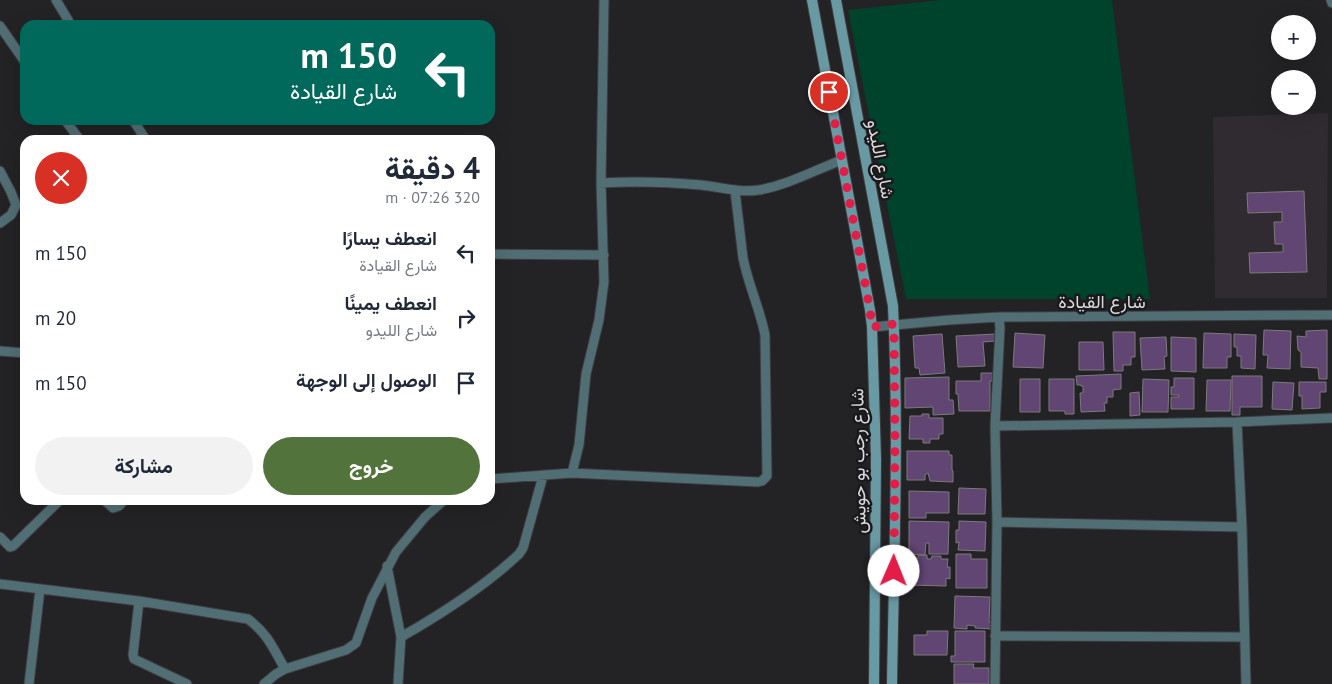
<!DOCTYPE html>
<html lang="ar">
<head>
<meta charset="utf-8">
<style>
  body { margin:0; font-family:"PT Sans",Vazirmatn,sans-serif; background:#f2f2f3; color:#1f2937; direction:rtl; height:100vh; display:flex; flex-direction:column; font-size:19px; white-space:nowrap }
  * { box-sizing:border-box; margin:0 }
  p { font-size:16px; color:#747a83 }
  .icon { flex:none; width:28px; height:28px; fill:none; stroke:currentColor; stroke-width:2; stroke-linecap:round; stroke-linejoin:round }
  .map { position:relative; flex:1; overflow:hidden; direction:ltr }
  .side { position:absolute; left:20px; top:135px; width:475px; height:370px; display:flex; flex-direction:column; background:#fff; border-radius:15px; box-shadow:0 5px 20px #0002; direction:rtl }
  .side>* { flex:none }
  .hud { position:absolute; left:20px; top:20px; width:475px; height:105px; border-radius:15px; box-shadow:0 5px 20px #0002; direction:rtl; background:#00695c; color:#fff; overflow:hidden }
  .fabs { position:absolute; left:1271px; top:15px; display:grid; gap:10px }
  .fabs a { display:grid; place-items:center; width:45px; height:45px; border-radius:50%; background:#fff; box-shadow:0 5px 20px #0002; font-size:25px }
  .pin { position:absolute; display:grid; place-items:center; width:42px; height:42px; color:#fff; margin:-21px; border:2px solid #fff; border-radius:50%; box-shadow:0 1px 5px #0007 }
  .me { position:absolute; width:55px; margin:-28px; rotate:1deg; stroke-linejoin:round; filter:drop-shadow(0 0 4px #0008) }
  .turn { display:flex; align-items:center; gap:18px; height:105px; padding:0 15px; font-size:22px }
  .turn .icon { width:65px; height:65px; stroke-width:2.5 }
  .turn b { display:block; font-size:35px; line-height:42px }
  .round { display:grid; place-items:center; flex:none; width:52px; height:52px; border-radius:26px; background:#f2f2f3 }
  .headline { display:flex; align-items:center; justify-content:space-between; height:85px; padding:0 15px }
  h1 { font-size:30px; font-weight:700; line-height:38px }
  .action { display:flex; gap:10px; margin-top:auto; padding:10px 15px }
  .action a { flex:1; height:58px; border-radius:30px; background:#52733b; color:#fff; font-size:20px; font-weight:700; line-height:58px; text-align:center }
  .action a+a { background:#f2f2f3; color:#1f2937 }
  ul { padding:0; list-style:none }
  li { display:flex; align-items:center; gap:15px; height:65px; padding:0 15px }
  li div { flex:1 }
  li b { display:block; font-size:19px }
  li em { font-style:normal }
  .map>svg:first-child { display:block }
  .built { fill:#2f2b31 }
  .green { fill:#00432d }
  .building { fill:#614572; stroke:#7c7a7d }
  .lines { fill:none; stroke-linecap:round; stroke-linejoin:round }
  .street-casing { stroke:#3d3c3e; stroke-width:11 }
  .secondary-casing { stroke:#3d3c3e; stroke-width:12 }
  .street { stroke:#516e74; stroke-width:9 }
  .secondary { stroke:#6999a3; stroke-width:10 }
  .route { stroke:#e11d48; stroke-width:9; stroke-dasharray:0 16.2 }
  .labels { text-anchor:middle; dominant-baseline:central; stroke-width:5; stroke-linejoin:round; paint-order:stroke }
  .street-label { font-size:18px; fill:#dad9db; stroke:#1a191b }
</style>
</head>
<body>
<div class="map">
<svg width="1332" height="684" viewBox="0 0 1332 684">
  <rect width="100%" height="100%" fill="#232224"/>
  <path class="built" d="M1328 113 1327 298H1215L1213 117Z"/>
  <path class="green" d="M941 0H1112L1150 299H906L848 10Z"/>
  <path class="building" d="M1304 191 1307 272 1250 273 1249 253 1283 252V244H1275L1274 222H1282V212L1248 213 1247 193Z
    M1264 330 1291 331 1290 369 1267 368 1268 355H1263Z
    M1327 330V379H1319L1318 368 1301 367V352L1298 350 1297 336 1306 337V331Z
    M1113 332H1135V357H1131V365H1123V371H1114Z
    M1015 333 1045 335 1043 368 1013 367Z
    M1204 333 1231 334V357H1227V368H1203Z
    M942 334 945 373 920 375 919 368H915L913 336Z
    M995 334V341L983 342 985 366 958 367 956 336Z
    M1234 334 1256 335 1255 369 1241 368V356H1237V347H1234Z
    M1166 337 1167 356 1164 357 1165 369 1142 370 1140 338Z
    M1171 337 1196 338V372L1171 371Z
    M1079 342H1103L1104 370H1079Z
    M981 373H995V381H990V411H959L958 394H956V381H981Z
    M1121 374V389L1113 390V397H1107V403H1104L1105 411 1081 412 1080 393H1083V386H1081V385H1077L1076 376Z
    M1232 376H1262V407H1240V415H1232Z
    M949 377V400H953L954 414 933 415V407L905 408V378Z
    M1174 378H1194V409H1171V397H1179V395H1171V387H1174Z
    M1020 379H1040V412H1020Z
    M1049 379H1074V414H1065V411H1049Z
    M1143 379 1169 380 1168 412H1142Z
    M1207 380H1231L1230 411H1206Z
    M1273 382 1294 383 1292 410 1272 409Z
    M1299 382H1326V392H1320V408L1302 409V396H1299Z
    M1139 392 1140 415 1130 416V393Z
    M922 414H929V418H943V434H939V439H930V443H923V439H909L910 416H922Z
    M907 451H949V455H952V470L953 471V482L930 481 928 473 925 475V480H907Z
    M959 488 986 489 985 514H958Z
    M909 491 949 492V513H926V518H909Z
    M909 521 949 522 948 554H929V543H926L925 555 909 554Z
    M959 521 986 522 985 551 958 550 959 542 956 543V530H959Z
    M956 554H971V559H987V588H956Z
    M918 555H927V559H931L932 556H941V559H948L947 567H950V579L946 578V586L909 585V577H905L906 564H909V558H918Z
    M955 596 990 597 989 622H993V629L975 628V626L967 625V629L954 628Z
    M927 631H948L947 655H914V635H927Z
    M955 631H985V662H951V656H955Z
    M954 664H974L973 668H989V684H954Z"/>
  <g class="lines">
    <g class="street-casing">
      <path id="street" d="M56 0 71 25
        M1331 0 1332 3
        M0 26 25 62
        M65 120 80 140
        M133 120 146 140
        M0 171 11 192 16 205 11 215 0 223
        M601 183 604 0
        M490 254 604 255
        M872 327 949 320 999 317 1332 315
        M0 351 25 353
        M1237 422 1242 527 1246 684
        M995 426 1237 422 1332 418
        M572 473 758 482 762 481 767 476 765 335C760 309 748 284 743 258L735 191
        M490 479 572 473 579 445 586 374 599 320 604 282 601 183C634 181 669 182 701 185 721 187 739 193 759 190 788 185 815 170 842 160
        M104 500 113 508 119 506 124 500
        M997 522 1242 527
        M0 537 10 547 13 546 60 500
        M387 566 401 637 398 684
        M0 584 139 601 248 619C268 634 273 648 285 669L346 650 356 643 372 598 396 552 425 517 444 500
        M139 601 133 655 134 659 187 684
        M995 636 1244 637
        M401 637C443 613 484 587 519 554L523 548 543 476
        M29 684 40 589
        M264 684 276 674 285 669
        M995 684 997 522 995 426 1000 328 999 317"/>
    </g>
    <g class="secondary-casing">
      <path id="secondary" d="M812 0 870 310 872 327 876 459 874 684
        M836 0 893 306C899 432 894 558 892 684"/>
    </g>
    <use href="#street" class="street"/>
    <use href="#secondary" class="secondary"/>
  </g>
  <g class="lines">
    <path class="route" d="M829 92 870 310 872 327 894 324V331L895 439 894 571"/>
  </g>
  <g class="labels">
    <g class="street-label">
      <text transform="translate(881 159) rotate(79)">شارع الليدو</text>
      <text x="1102" y="301">شارع القيادة</text>
      <text transform="translate(858 461) rotate(-91)">شارع رجب بو حويش</text>
    </g>
  </g>
</svg>
<div class="fabs">
<a>+</a>
<a>−</a>
</div>
<div class="pin" style="left:829px;top:92px;background:#d93025"><svg class="icon" aria-label="arrive" viewBox="0 0 24 24"><path d="M6 21V4h12l-3 4 3 4H6"/></svg></div>
<svg class="me" style="left:894px;top:571px" viewBox="-20 -20 40 40"><circle r="19" fill="#fff"/><path d="M0-13L10 11 0 6-10 11z" fill="#e11d48"/></svg>
<div class="hud">
<div class="turn"><svg class="icon" aria-label="left" viewBox="0 0 24 24"><path d="M17 20v-9H6M10 6l-5 5 5 5"/></svg><div><b>150 m</b>شارع القيادة</div></div>
</div>
<section class="side">
<div class="headline"><div><h1>4 دقيقة</h1><p>320 m · 07:26</p></div><a class="round" style="background:#d93025;color:#fff"><svg class="icon" aria-label="close" viewBox="0 0 24 24"><path d="M6 6l12 12M18 6L6 18"/></svg></a></div>
<ul>
<li><svg class="icon" aria-label="left" viewBox="0 0 24 24"><path d="M17 20v-9H6M10 6l-5 5 5 5"/></svg><div><b>انعطف يسارًا</b><p>شارع القيادة</p></div><em>150 m</em></li>
<li><svg class="icon" aria-label="right" viewBox="0 0 24 24"><path d="M7 20v-9h11M14 6l5 5-5 5"/></svg><div><b>انعطف يمينًا</b><p>شارع الليدو</p></div><em>20 m</em></li>
<li><svg class="icon" aria-label="arrive" viewBox="0 0 24 24"><path d="M6 21V4h12l-3 4 3 4H6"/></svg><div><b>الوصول إلى الوجهة</b></div><em>150 m</em></li>
</ul>
<div class="action"><a>خروج</a><a>مشاركة</a></div>
</section>
</div>
</body>
</html>
